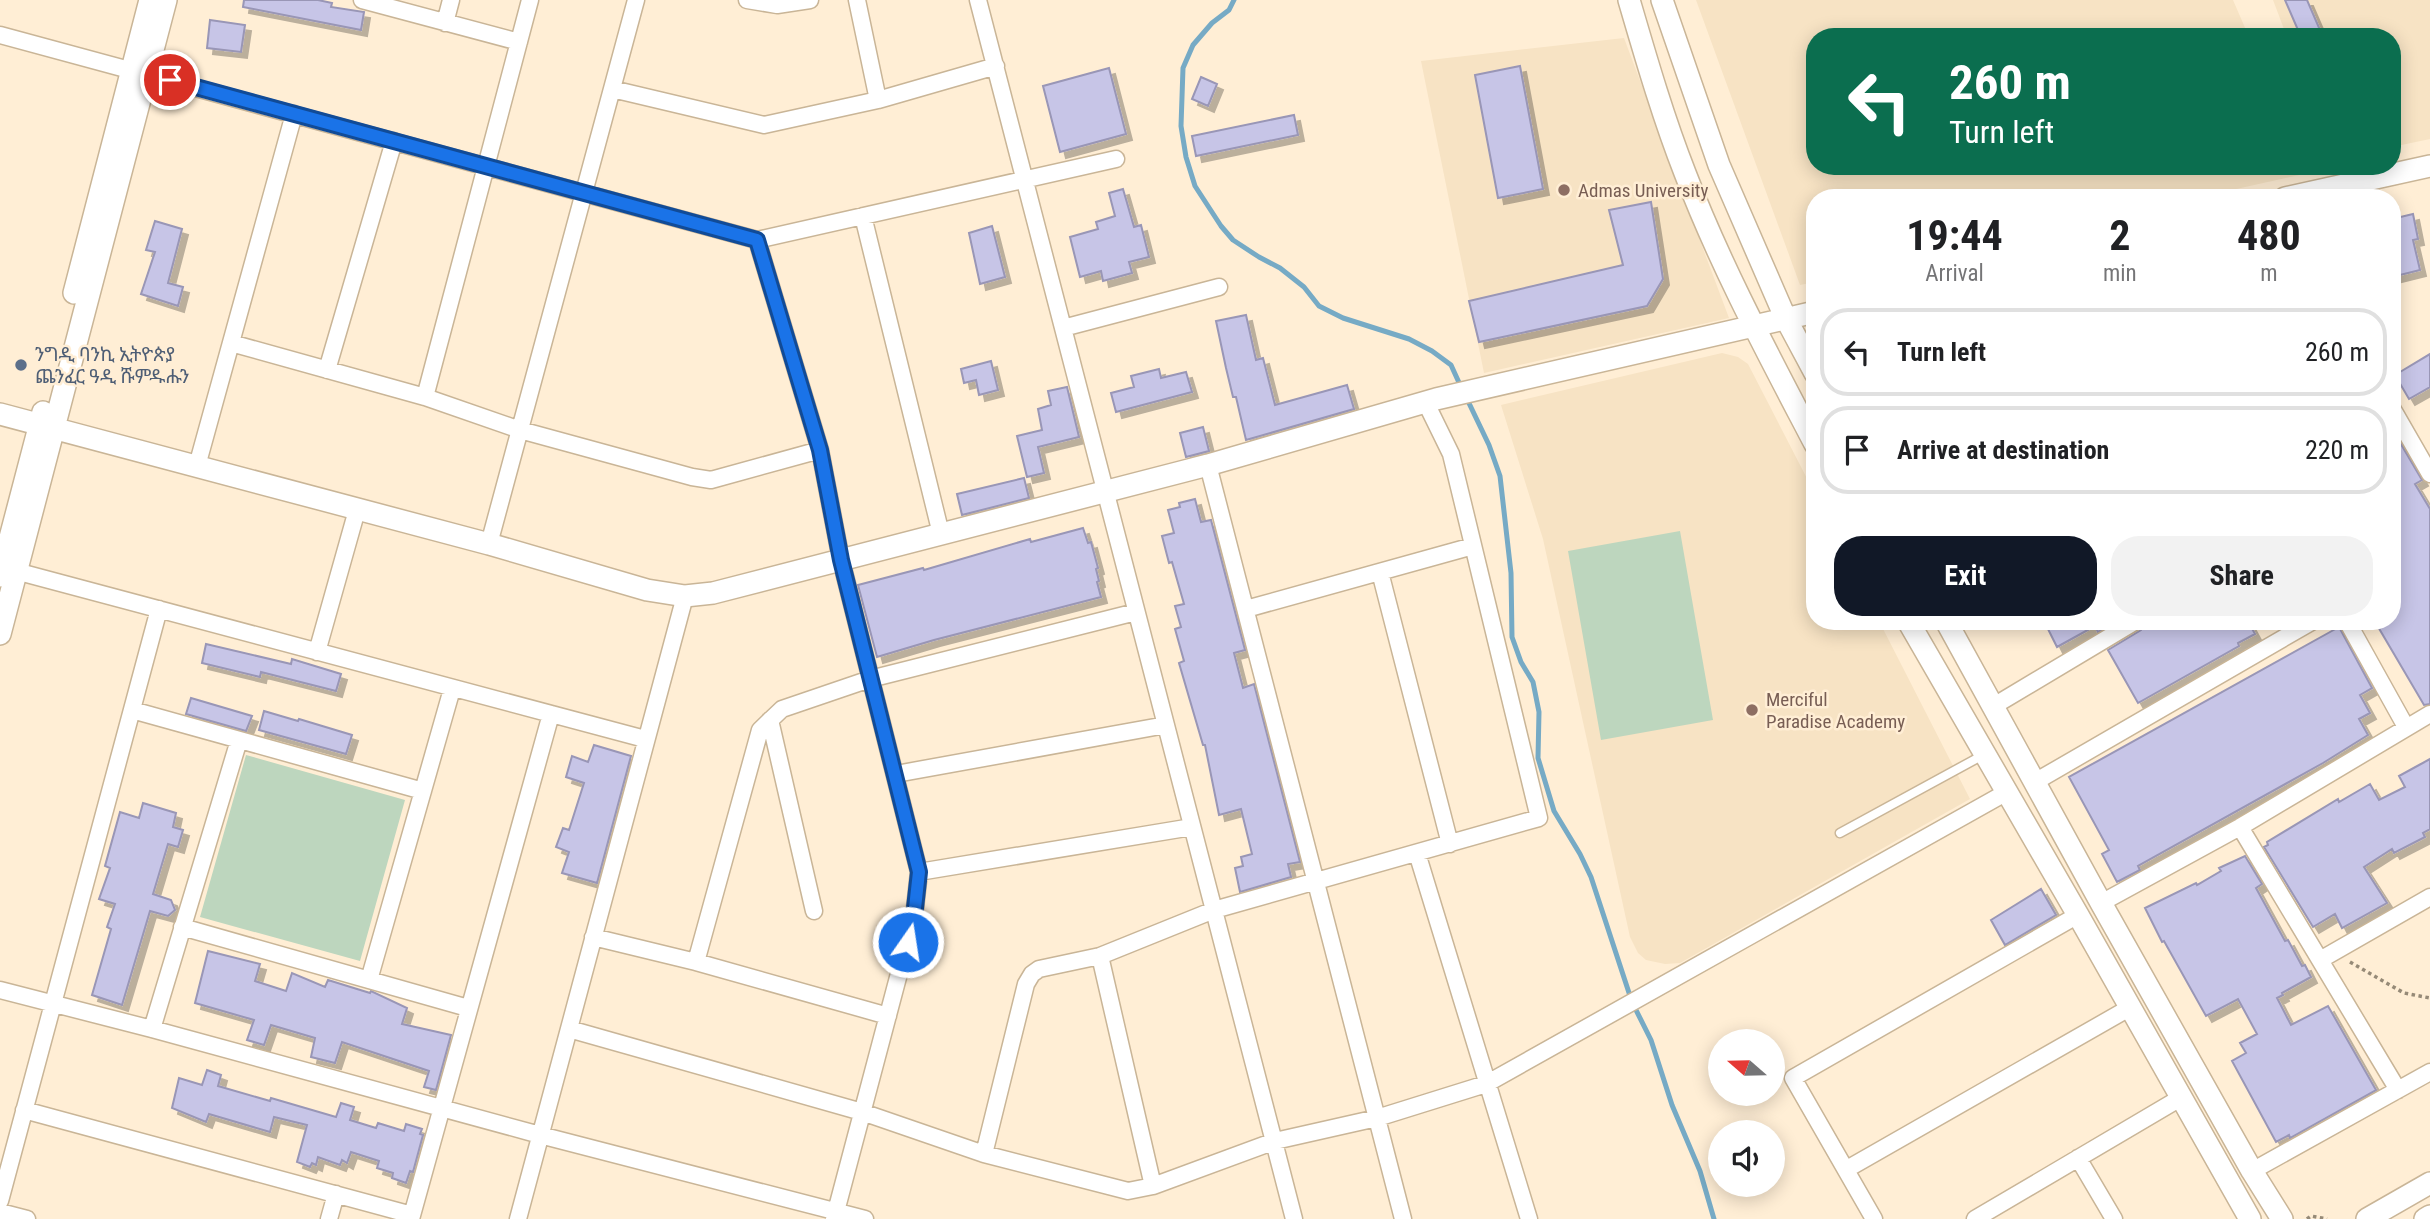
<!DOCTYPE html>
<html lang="en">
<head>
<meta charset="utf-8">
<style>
  body { margin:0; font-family:"Roboto Condensed","Noto Sans Ethiopic",sans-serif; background:#f2f2f2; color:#202124; height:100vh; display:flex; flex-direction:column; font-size:26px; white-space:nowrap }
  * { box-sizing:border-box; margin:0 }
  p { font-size:23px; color:#757577 }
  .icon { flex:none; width:38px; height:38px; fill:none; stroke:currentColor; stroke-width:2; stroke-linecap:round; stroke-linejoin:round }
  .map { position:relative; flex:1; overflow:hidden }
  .sheet { position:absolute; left:1806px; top:189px; width:595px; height:441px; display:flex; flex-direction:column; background:#fff; border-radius:28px; box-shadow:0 4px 18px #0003 }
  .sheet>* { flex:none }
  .hud { position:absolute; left:1806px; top:28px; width:595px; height:147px; border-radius:28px; box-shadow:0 4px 18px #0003; background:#0b6e4f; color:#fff; overflow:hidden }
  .needle { width:46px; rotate:290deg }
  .buttons { position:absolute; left:1708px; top:1029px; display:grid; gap:14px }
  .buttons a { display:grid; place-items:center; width:77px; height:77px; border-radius:50%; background:#fff; box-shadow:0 4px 18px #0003; font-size:35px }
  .pin { position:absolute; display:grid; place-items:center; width:60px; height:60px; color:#fff; margin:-30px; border:4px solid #fff; border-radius:50%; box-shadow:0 2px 7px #0007 }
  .me { position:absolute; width:77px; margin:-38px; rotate:13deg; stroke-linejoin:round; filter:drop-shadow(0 0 5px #0008) }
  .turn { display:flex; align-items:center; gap:24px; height:147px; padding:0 28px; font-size:32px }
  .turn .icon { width:91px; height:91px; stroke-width:2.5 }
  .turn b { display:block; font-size:49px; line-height:60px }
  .eta { display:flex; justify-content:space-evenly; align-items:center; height:119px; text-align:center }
  .eta b { font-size:42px; font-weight:700; line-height:49px }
  .cta { display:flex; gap:14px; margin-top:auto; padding:14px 28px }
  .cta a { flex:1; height:80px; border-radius:28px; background:#111827; color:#fff; font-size:28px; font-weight:700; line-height:80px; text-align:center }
  .cta a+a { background:#f2f2f2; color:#202124 }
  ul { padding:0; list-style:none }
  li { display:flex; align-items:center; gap:21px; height:88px; margin:0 14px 10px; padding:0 14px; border:4px solid #e0e0e0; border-radius:28px }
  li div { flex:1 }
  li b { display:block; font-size:26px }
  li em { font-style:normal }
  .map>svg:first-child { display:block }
  .built { fill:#f7e3c4 }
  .green { fill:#bdd6be }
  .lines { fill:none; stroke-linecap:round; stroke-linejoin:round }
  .stream { stroke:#76aac5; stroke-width:5 }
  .building { fill:#c7c5e7; stroke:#9996b6; stroke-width:2; filter:url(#shadow) }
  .service-casing { stroke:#c9b597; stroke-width:11 }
  .minor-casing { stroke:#c9b597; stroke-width:19 }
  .tertiary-casing { stroke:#c9b597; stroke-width:24 }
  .path { stroke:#968a77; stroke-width:3.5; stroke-dasharray:3.5 3.5; stroke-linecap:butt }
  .service { stroke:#fff; stroke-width:8 }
  .minor { stroke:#fff; stroke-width:16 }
  .tertiary { stroke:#fff; stroke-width:21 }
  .route-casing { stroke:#114b97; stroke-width:18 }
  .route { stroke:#1a73e8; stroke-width:12 }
  .education-dot { fill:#8d6e63; stroke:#ffeed5; stroke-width:2.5 }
  .service-dot { fill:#5c6f8a; stroke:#ffeed5; stroke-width:2.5 }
  .labels { text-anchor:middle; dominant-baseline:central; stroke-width:5; stroke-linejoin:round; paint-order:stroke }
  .education-label { font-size:19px; fill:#785e54; stroke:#ffeed5; text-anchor:start }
  .service-label { font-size:19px; fill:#4e5e75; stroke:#ffeed5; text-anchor:start }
</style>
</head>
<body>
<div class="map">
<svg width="2430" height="1219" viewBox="0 0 2430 1219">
  <defs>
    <filter id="shadow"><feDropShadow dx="6" dy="6" stdDeviation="0" flood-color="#0004"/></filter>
  </defs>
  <rect width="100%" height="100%" fill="#ffeed5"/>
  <path class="built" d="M1696 0H2233L2249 37H1815V166H2305L2308 173 2196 198H2134L2129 196 2122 198H1815V282L1800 285Z
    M2273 0H2430V139L2392 147V37H2287Z
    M1624 38 1729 318 1484 373 1421 61Z
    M1722 353 1738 357 1748 364 1815 494V621H1879L1970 799 1680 963 1665 964 1646 960 1638 953 1630 937 1543 539 1501 405Z"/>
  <path class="green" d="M1680 531 1713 720 1601 740 1568 551Z
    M246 755 405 800 360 961 200 917Z"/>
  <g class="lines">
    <path class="stream" d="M1234 0 1229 10 1212 23 1193 45 1183 68 1181 126 1186 157 1195 186 1221 226 1233 240 1259 257 1280 268 1304 287 1319 306 1343 318 1409 339 1432 351 1451 365 1461 387
      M1467 399 1489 445 1500 476 1511 573 1512 637 1521 662 1533 682 1539 712 1538 758 1554 811 1580 854 1591 877 1632 1002 1651 1040 1672 1105 1700 1171 1714 1219"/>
  </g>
  <path class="building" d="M244 0H318L332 3 331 7 364 12 361 30 243 7Z
    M2285 0H2307L2323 37H2301Z
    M210 20 245 25 241 52 207 48Z
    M1520 66 1543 189 1498 198 1475 75Z
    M1109 68 1126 134 1060 152 1043 86Z
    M1201 77 1217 84 1208 106 1192 99Z
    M1294 115 1298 135 1196 156 1192 136Z
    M1123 189 1134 227 1141 225 1149 257 1129 262 1132 273 1103 281 1101 271 1080 277 1070 237 1098 229 1096 222 1115 216 1109 193Z
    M1651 202 1663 279 1647 306 1479 342 1469 301 1623 265 1609 210Z
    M2413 214 2418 239 2413 240 2420 270 2392 277V219Z
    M155 221 182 229 168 283 183 287 178 306 141 294 155 252 146 250Z
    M992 226 1005 277 980 284 969 233Z
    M1246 315 1256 360 1263 358 1275 405 1347 385 1354 409 1246 440 1236 397H1233L1226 368 1216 321Z
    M2430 354V387L2409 399 2395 375Z
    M991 361 998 390 979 395 976 380 964 383 961 369Z
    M1159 369 1161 378 1186 372 1192 392 1116 412 1111 393 1134 387 1131 376Z
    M1067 387 1079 437 1038 447 1044 473 1027 477 1017 436 1042 430 1038 409 1051 405 1048 391Z
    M1203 427 1209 451 1186 457 1180 433Z
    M2392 429 2422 480 2415 484 2430 509V704L2424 705 2377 625 2384 621H2392Z
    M1024 478 1029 498 962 515 957 494Z
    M1195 499 1201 522 1211 520 1245 650 1234 653 1243 688 1254 684 1300 862 1288 864 1291 877 1240 892 1235 868 1243 866 1241 857 1252 854 1241 809 1219 815 1205 745H1203L1179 663 1184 661 1175 629 1181 627 1175 606 1184 604 1172 562 1169 563 1162 536 1174 533 1168 510 1180 507 1179 503Z
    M1083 528 1088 543 1091 542 1098 568 1096 569 1099 581 1097 582 1101 597 934 640 877 657 858 585 923 568 924 570 1030 539 1031 542Z
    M2044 621H2115L2098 632 2095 626 2057 647Z
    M2146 621H2248L2255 634 2238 643 2239 646 2138 703 2108 650 2141 630Z
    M2339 627 2372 688 2360 695 2370 713 2359 719 2368 735 2323 763 2138 866 2140 870 2117 882 2102 854 2109 850 2069 777Z
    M206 644 291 664 292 659 341 674 336 691 261 672 260 677 202 663Z
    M191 698 252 716 246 731 186 714Z
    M264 711 298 721 299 719 352 735 346 754 259 730Z
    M594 745 631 756 597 883 562 873 569 852 556 847 563 828 569 830 584 783 566 777 572 756 588 762Z
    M2430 759V829L2423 833 2425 837 2394 853 2392 849 2364 867 2387 903 2342 928 2335 914 2313 927 2264 847 2268 845 2267 842 2338 799 2339 802 2370 784 2379 800 2405 787 2399 776Z
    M143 803 176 813 173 827 183 830 178 847 168 844 153 894 171 900 175 910 168 916 150 911 122 1005 92 995 111 929 107 927 115 904 99 899 110 868 105 866 120 812 139 818Z
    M2245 856 2262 884 2256 888 2285 941 2288 940 2302 966 2305 965 2311 977 2282 993 2283 995 2277 998 2291 1025 2328 1006 2376 1090 2290 1138 2289 1135 2276 1142 2232 1061 2246 1053 2240 1043 2257 1034 2238 999 2206 1016 2164 941 2162 942 2145 908 2196 883 2197 885 2221 871 2219 868Z
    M2041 889 2056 915 2005 945 1991 920Z
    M208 951 260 964 255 981 286 991 292 973 325 987 328 980 370 993 371 991 407 1008 402 1024 451 1035 436 1090 424 1087 429 1071 342 1042 335 1063 311 1057 315 1038 271 1025 264 1045 247 1040 254 1020 195 1003Z
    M207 1070 221 1075 218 1086 270 1101 271 1098 336 1117 341 1103 354 1107 350 1120 376 1128 378 1123 404 1131 406 1124 422 1129 420 1134 423 1135 413 1172 410 1171 406 1183 392 1178 393 1173 377 1168 379 1161 351 1152 347 1163 342 1160 340 1165 318 1157 316 1165 312 1163 310 1167 297 1162 307 1125 274 1117 270 1132 209 1114 206 1122 172 1108 179 1078 202 1085Z"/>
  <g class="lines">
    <g class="service-casing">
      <path id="service" d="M1840 833 1985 754"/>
    </g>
    <g class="minor-casing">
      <path id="minor" d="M362 0 519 42
        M747 0 777 5 810 0
        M857 0 878 100
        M978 0 1294 1219
        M445 23 451 0
        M0 35 757 240 1116 159
        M612 89 764 125 878 100 996 66
        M863 216 941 534
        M757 240 820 450 841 560 919 872 914 917 834 1219
        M1063 328 1219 287
        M231 343 425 397 520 430 692 477 711 480 820 450
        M327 370 394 141
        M425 397 530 0
        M2392 408 2430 474
        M1208 465 1403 1219
        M197 466 294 114
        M489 544 636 0
        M8 569 645 739
        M1380 572 1450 844
        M1246 609 1473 546
        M2347 621 2406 727
        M317 652 357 510
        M1992 707 2136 621
        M132 710 423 791
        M770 720 814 911
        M896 774 1166 725
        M2033 783 2313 621
        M2240 827 2398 1090
        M1417 853 1529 1219
        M919 872 1192 827
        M2101 903 2240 827 2430 714
        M182 927 468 1008
        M593 937 696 962 888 1016
        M1100 956 1153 1186
        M2320 960 2430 897
        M696 962 760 730 782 709 870 679 1136 612
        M369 980 452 689
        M0 990 152 1029 540 1135 865 1219
        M152 1029 239 740
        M569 1029 862 1112 984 1154 1128 1191 1153 1186 1275 1141 1377 1118 1486 1084 2007 792
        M24 1110 412 1215
        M984 1154 1026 984 1032 974 1039 969 1100 956 1214 910 1539 818 1451 454 1426 403
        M2078 1158 2114 1219
        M1847 1169 2131 1007
        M2252 1171 2430 1072
        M0 1201 159 609
        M0 1212 27 1219
        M329 1219 336 1194
        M411 1219 551 714
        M518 1219 685 596
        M1874 1219 1793 1078 2078 915
        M1975 1219 2182 1097"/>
    </g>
    <g class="tertiary-casing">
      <path id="tertiary" d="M1629 0C1646 58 1663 117 1685 173 1721 267 1769 356 1815 444
        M1662 0 1719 165 1785 317 1815 373
        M2285 198 2430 166
        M74 293 150 0
        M0 414 489 544 647 590 685 596 713 593 1208 465 1436 399 1815 312
        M0 576 43 412
        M1908 621 2078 915 2250 1219
        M1946 621 2101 903 2252 1171 2282 1219
        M0 634 166 0
        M2367 1219 2430 1183
        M2425 1219 2430 1216"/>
    </g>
    <path class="path" d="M2350 962 2404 993 2430 998
      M2307 1219 2311 1216 2327 1219"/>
    <use href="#service" class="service"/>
    <use href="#minor" class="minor"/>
    <use href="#tertiary" class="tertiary"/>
  </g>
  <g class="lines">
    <g class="route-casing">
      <path id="route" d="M170 80 757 240 820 450 841 560 919 872 914 917 908 942"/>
    </g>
    <use href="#route" class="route"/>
  </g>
  <g class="education-dot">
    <circle cx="1564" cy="190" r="7"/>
    <circle cx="1752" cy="710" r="7"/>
  </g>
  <circle class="service-dot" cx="21" cy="365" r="7"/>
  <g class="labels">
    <g class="education-label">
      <text x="1578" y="190">Admas University</text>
      <text x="1766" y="699">Merciful<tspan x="1766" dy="22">Paradise Academy</tspan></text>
    </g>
    <g class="service-label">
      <text x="35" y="354">ንግዲ ባንኪ ኢትዮጵያ<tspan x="35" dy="22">ጨንፈር ዓዲ ሹምዱሑን</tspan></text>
    </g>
  </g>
</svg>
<div class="buttons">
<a><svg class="needle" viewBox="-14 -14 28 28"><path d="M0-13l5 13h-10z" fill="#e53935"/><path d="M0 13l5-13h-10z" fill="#757577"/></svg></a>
<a><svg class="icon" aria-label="sound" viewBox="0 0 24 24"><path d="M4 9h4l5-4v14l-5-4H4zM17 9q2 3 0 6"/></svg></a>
</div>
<div class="pin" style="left:170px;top:80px;background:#d93025"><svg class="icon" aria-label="arrive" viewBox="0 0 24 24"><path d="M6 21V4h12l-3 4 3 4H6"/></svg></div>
<svg class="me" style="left:908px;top:942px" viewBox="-20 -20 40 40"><circle r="17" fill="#1a73e8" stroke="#fff" stroke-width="3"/><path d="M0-11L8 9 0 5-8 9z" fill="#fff"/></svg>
<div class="hud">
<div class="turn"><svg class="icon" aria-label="left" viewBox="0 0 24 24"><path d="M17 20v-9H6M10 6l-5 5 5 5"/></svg><div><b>260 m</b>Turn left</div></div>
</div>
<section class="sheet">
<div class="eta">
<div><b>19:44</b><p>Arrival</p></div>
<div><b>2</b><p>min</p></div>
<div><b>480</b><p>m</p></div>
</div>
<ul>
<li><svg class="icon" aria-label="left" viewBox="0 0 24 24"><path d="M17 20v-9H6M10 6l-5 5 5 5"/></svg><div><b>Turn left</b></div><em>260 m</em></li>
<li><svg class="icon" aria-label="arrive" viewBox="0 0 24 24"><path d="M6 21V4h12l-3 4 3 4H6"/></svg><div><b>Arrive at destination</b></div><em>220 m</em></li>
</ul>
<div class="cta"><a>Exit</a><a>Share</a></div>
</section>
</div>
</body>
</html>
